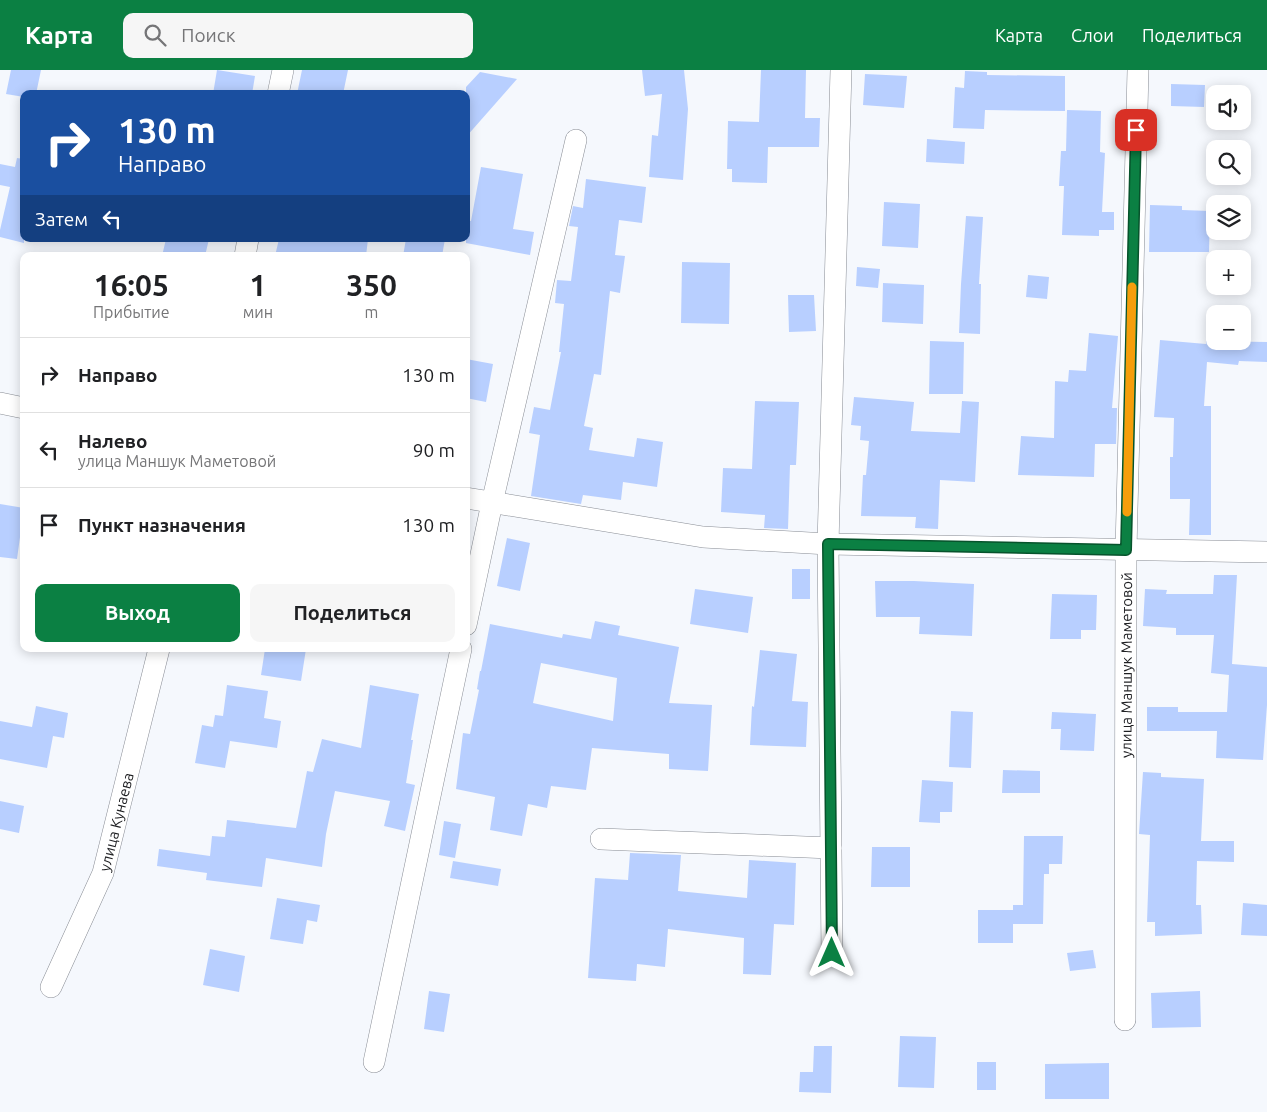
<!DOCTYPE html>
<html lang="ru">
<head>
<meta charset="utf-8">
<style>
  body { margin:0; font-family:Ubuntu,sans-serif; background:#f6f6f6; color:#202124; height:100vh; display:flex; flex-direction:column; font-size:19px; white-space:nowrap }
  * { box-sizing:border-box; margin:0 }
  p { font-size:16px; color:#757577 }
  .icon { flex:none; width:28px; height:28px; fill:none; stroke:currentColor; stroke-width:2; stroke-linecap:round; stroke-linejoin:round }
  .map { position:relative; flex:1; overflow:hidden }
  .details { position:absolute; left:20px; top:182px; width:450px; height:400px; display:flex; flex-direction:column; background:#fff; border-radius:10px; box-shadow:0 2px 12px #0003 }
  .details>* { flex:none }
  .banner { position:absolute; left:20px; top:20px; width:450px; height:152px; border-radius:10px; box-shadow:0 2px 12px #0003; background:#1a4fa0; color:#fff; overflow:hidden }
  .controls { position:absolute; left:1206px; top:15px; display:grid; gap:10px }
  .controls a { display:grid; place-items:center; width:45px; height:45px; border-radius:10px; background:#fff; box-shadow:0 2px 12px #0003; font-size:25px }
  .pin { position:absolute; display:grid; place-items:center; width:42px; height:42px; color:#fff; margin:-21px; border-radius:10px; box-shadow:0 2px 8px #0006 }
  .me { position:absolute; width:55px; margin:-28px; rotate:0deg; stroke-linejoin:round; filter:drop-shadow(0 0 4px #0008) }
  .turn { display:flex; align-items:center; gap:18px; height:105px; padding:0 15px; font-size:22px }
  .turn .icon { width:65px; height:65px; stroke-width:2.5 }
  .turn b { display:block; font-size:35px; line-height:42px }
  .then { display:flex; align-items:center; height:48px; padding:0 15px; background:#0003; gap:10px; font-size:19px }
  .eta { display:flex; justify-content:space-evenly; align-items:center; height:85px; text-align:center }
  .eta b { font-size:30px; font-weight:600; line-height:35px }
  .cta { display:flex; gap:10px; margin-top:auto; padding:10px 15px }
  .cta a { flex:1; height:58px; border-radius:10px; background:#0b8043; color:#fff; font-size:20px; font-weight:600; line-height:58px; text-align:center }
  .cta a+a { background:#f6f6f6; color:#202124 }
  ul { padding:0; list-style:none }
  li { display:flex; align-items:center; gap:15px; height:75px; padding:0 15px; border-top:1px solid #e0e0e0 }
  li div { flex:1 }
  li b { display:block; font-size:19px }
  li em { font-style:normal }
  header { display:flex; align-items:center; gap:30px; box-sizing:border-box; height:70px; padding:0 25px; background:#0b8043; color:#fff }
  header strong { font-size:24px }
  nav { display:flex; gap:28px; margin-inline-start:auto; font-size:18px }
  .search { width:350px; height:45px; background:#f6f6f6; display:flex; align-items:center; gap:12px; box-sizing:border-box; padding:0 18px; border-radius:10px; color:#757577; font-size:19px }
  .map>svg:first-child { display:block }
  .building { fill:#b8cfff; fill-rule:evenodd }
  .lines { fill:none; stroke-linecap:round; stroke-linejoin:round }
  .minor-casing { stroke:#898d95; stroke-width:22 }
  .minor { stroke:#fff; stroke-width:21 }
  .route-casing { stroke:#07532c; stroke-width:12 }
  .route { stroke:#0b8043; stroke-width:9 }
  .slow { stroke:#f59e0b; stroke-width:9 }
  .labels { text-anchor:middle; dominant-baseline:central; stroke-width:5; stroke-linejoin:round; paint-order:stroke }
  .street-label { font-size:15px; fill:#1d1e21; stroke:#fff }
</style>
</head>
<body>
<header>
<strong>Карта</strong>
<div class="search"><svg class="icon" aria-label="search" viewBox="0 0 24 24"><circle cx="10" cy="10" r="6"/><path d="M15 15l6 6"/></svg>Поиск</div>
<nav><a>Карта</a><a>Слои</a><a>Поделиться</a></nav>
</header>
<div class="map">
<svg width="1267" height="1042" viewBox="0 0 1267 1042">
  <rect width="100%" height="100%" fill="#f5f8fd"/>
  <path class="building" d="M11 0H41L36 24H24V27L6 24Z
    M217 0 255 6 252 24H213Z
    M302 0H348L343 24H297Z
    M642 0H684L688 39 683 110 649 107 652 65 658 66 662 24 645 26Z
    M761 0H806L805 48H820L819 77H768L767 113 732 112V99H727L728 51 759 52Z
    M965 1 987 2V5L1065 6V41L985 40 984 59 953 58 955 17 964 18Z
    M480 2 517 9 466 67V17Z
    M865 4 907 6 904 38 863 35Z
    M1171 14 1205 15 1204 37 1171 36Z
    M1067 40 1101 41 1100 82 1105 83 1102 142H1114V160H1099V166L1062 165 1064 116H1059L1061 81H1066Z
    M927 69 965 72 964 94 926 92Z
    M17 88 24 89V173L0 167V160L10 117 0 115V94L15 97Z
    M481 97 523 104 513 159 534 162 530 185 466 173V150L471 151Z
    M586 109 646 117 642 153 619 150 615 185 625 186 620 223 610 221 601 305 594 304 584 356 593 358 589 380 634 387 637 368 663 372 657 417 623 412 621 430 583 425 581 434 531 426 540 365 529 363 534 337 550 340 561 282H559L564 234 555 233 557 210 571 211 578 157 569 156 573 136 583 138Z
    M884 132 920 134 918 178 882 176Z
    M1150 135 1182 136V140L1210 141 1209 182H1149Z
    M966 146 983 147 979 214H981L980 264 959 263 961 214Z
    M166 169H209L205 186H162Z
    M279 169H368L366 186H275Z
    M406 169H445L442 186H403Z
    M682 192 730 193 729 254 681 253Z
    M857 197 880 199 878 218 856 216Z
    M1028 205 1049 207 1047 229 1026 227Z
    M883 213 924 215 923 254 882 252Z
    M788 225H814L816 261 789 262Z
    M1089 263 1118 266 1112 338H1117L1116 374H1095L1094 407 1018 405 1021 366 1054 368 1055 311 1068 312 1069 300 1086 301Z
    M1160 270 1206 274V271L1267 272V292L1239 291 1238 295 1207 292 1204 336H1211V465H1189L1190 429H1170V387H1173L1174 348 1154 347Z
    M930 271 964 272 963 324H929Z
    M466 289 493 294 486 332 466 328Z
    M854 327 914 332 911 361 960 363 962 331 979 332 975 412 940 410 938 459 915 458 916 447 861 446 863 405H866L869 371 860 370 861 356 851 355Z
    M755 331 799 332 796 395H790L788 459 764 458 765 445 721 442 723 398 752 399Z
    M0 434 24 438 17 489 0 487Z
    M507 468 530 473 520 521 497 516Z
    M792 499H810V529H792Z
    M1214 505H1237L1232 594 1267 597V635L1263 690 1216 688 1217 661H1147V637H1178V642H1227L1229 605 1211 603 1214 565H1176V558L1143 556 1145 519 1167 520 1166 524H1213Z
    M875 511H914L974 514 972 566 919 564 920 547H876Z
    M695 519 753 527 748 563 690 554Z
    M1052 524 1097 525 1096 560H1081V569H1050Z
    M595 551 620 556 618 565 679 577 669 633 712 635 708 701 669 699V684L592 678 586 720 551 716 547 738 528 734 522 766 490 760 495 727 456 719 463 663 470 664 479 620 477 619 480 601H481L490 554 562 568 563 564 591 569ZM541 593 617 608 613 651 533 633Z
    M265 579H306L301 611 261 605Z
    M760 580 797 584 792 631 808 632 806 677 750 675 752 636 754 637Z
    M227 615 268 621 264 648 281 651 277 678 230 671 225 698 195 693 202 655 213 657 215 645 223 646Z
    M370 615 419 624 411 670H413L406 713 415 715 405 761 384 756 390 731 335 721 326 764 322 797 266 788 262 817 206 810 207 803 157 796 159 779 210 786 212 766 225 767 227 750 296 758 307 701 313 702 322 669 361 678Z
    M36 636 68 643 64 668 53 666 47 698 0 689V651L32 657Z
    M951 641 973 642 971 698 949 697Z
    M1052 642 1096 644 1094 681 1060 680 1061 659H1051Z
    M1003 700 1040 701V723H1002Z
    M1143 702 1161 703V707L1204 709 1201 771H1234V792L1197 791 1196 835H1201L1202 864 1155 866V852H1147L1150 765 1139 764Z
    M922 710 953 712 952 742H940V753L919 752Z
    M0 731 24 736 19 763 0 759Z
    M444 751 461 754 455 788 439 785Z
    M1024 766H1063L1062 794H1049V804H1044L1043 854H1013V873H978V840H1013V835H1023Z
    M872 777H910V817H871Z
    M630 783 681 785 678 821 747 828 749 790 796 793 794 855 774 854 771 905 743 904 744 868 668 859 665 897 637 894 636 911 588 908 595 808 628 810Z
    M453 791 501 799 498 816 450 808Z
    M277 828 320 835 317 852 307 850 303 874 270 869Z
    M1243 833 1267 835V866L1241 865Z
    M210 879 245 886 239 922 203 915Z
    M1093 880 1096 898 1070 901 1067 883Z
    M429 921 450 924 444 962 424 959Z
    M1200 921 1201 957 1152 958 1151 923Z
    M900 966 936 967 934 1018 898 1017Z
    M814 976H832L831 1023 799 1022 800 1002H813Z
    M977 992H996V1020H977Z
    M1109 993V1029H1045V994Z"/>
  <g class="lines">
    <g class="minor-casing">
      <g id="minor">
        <path d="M278 24 283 0"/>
        <path d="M245 186 248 169"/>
        <path d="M0 333 24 338"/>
        <path d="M466 428 703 467 828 474 1267 482"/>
        <path d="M466 555 492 433 576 70"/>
        <path d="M601 769 831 778"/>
        <path d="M832 883 828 474 841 0"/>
        <path id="s1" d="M51 917 103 803 159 579"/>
        <path id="s2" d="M1125 950 1126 480 1138 0"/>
        <path d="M374 992 461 579"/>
      </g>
    </g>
    <use href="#minor" class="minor"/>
  </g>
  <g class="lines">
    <g class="route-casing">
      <path id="route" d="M832 883 828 474 1126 480 1136 60"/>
    </g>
    <use href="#route" class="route"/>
    <path class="slow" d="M1127 442 1132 217"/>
  </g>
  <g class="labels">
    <g class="street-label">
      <text stroke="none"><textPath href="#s2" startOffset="355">улица Маншук Маметовой</textPath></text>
      <text stroke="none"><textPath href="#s1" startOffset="178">улица Кунаева</textPath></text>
    </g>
  </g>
</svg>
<div class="controls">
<a><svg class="icon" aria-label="sound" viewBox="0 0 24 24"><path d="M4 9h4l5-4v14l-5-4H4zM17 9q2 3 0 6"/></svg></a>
<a><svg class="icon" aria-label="search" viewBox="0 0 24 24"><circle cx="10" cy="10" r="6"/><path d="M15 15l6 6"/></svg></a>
<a><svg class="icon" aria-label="layers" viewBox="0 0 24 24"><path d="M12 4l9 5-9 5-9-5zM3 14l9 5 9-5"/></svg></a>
<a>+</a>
<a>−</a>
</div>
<div class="pin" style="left:1136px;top:60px;background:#d93025"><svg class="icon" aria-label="arrive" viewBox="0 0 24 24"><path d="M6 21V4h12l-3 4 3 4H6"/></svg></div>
<svg class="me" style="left:832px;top:883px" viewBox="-20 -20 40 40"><path d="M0-17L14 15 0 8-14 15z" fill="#0b8043" stroke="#fff" stroke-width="4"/></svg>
<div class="banner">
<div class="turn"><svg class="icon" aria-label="right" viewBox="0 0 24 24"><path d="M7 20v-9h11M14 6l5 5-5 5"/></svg><div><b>130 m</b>Направо</div></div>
<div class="then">Затем<svg class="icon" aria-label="left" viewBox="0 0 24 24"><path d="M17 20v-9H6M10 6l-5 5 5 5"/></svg></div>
</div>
<section class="details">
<div class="eta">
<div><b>16:05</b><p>Прибытие</p></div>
<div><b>1</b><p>мин</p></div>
<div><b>350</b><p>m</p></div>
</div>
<ul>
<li><svg class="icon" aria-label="right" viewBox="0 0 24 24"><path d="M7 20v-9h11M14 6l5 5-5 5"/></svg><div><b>Направо</b></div><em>130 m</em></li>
<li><svg class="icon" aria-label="left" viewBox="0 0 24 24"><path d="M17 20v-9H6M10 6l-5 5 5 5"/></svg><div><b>Налево</b><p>улица Маншук Маметовой</p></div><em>90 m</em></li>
<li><svg class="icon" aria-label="arrive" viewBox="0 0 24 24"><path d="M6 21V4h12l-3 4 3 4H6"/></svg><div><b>Пункт назначения</b></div><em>130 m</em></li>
</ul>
<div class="cta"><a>Выход</a><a>Поделиться</a></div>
</section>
</div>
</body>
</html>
